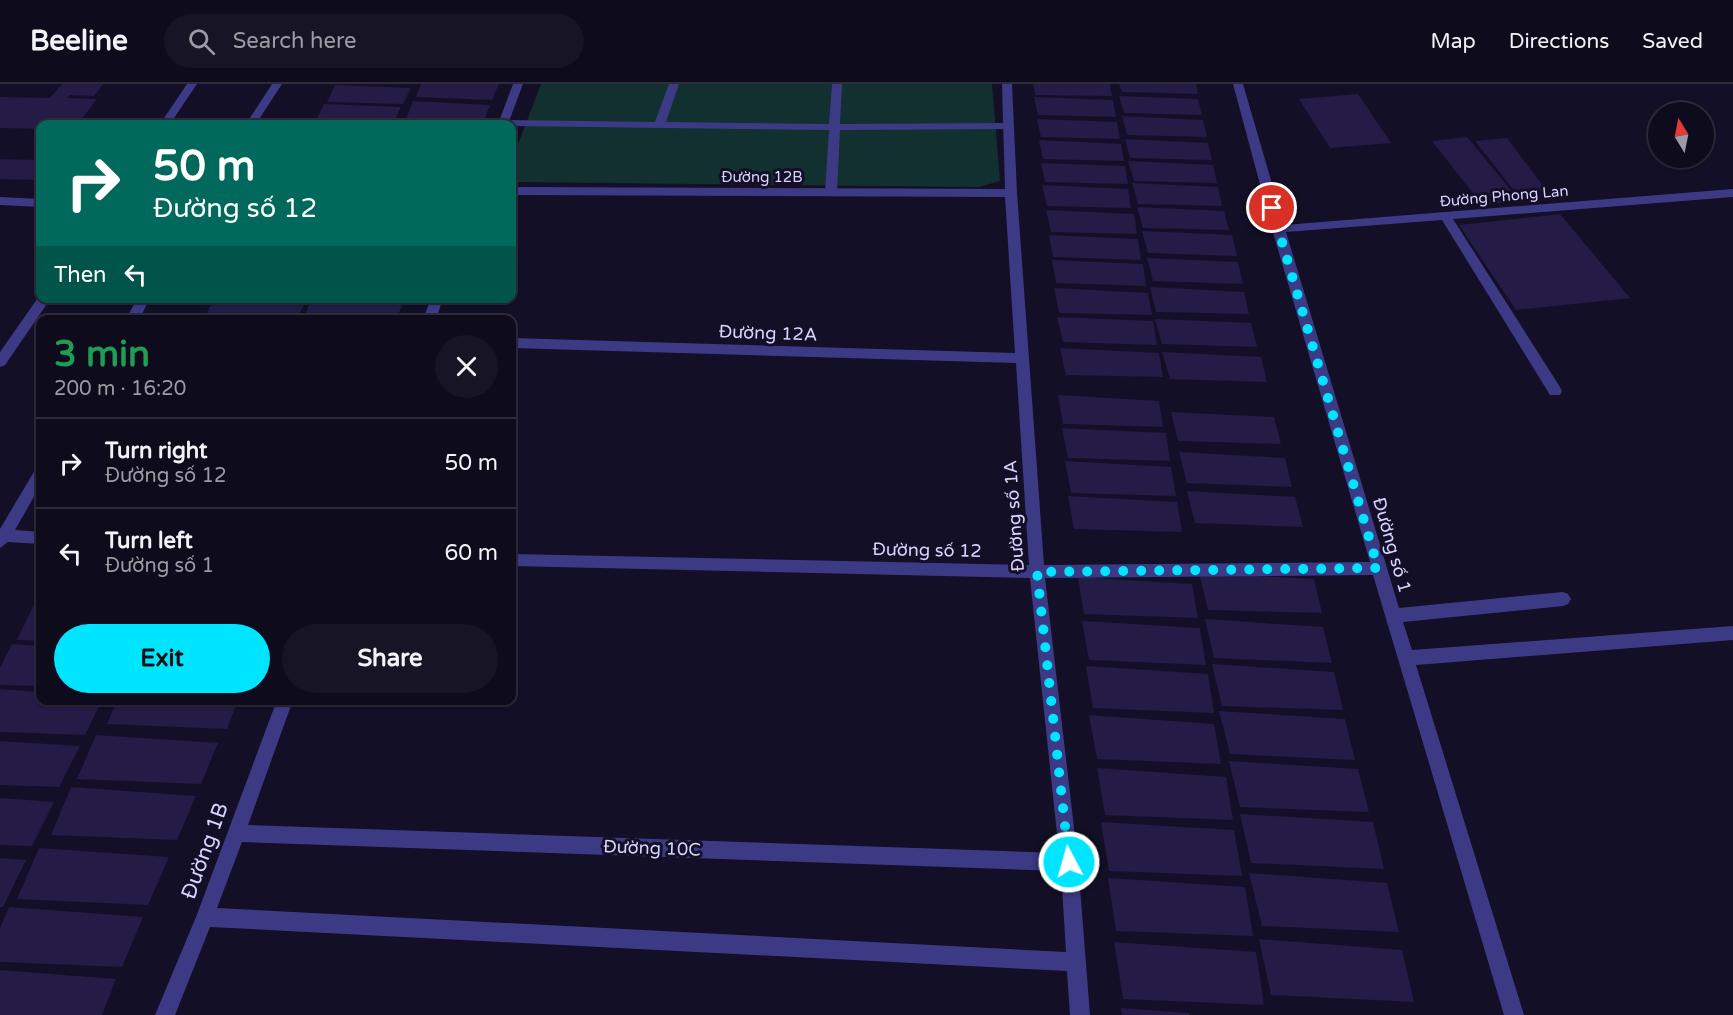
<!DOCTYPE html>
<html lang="en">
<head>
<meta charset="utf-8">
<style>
  body { margin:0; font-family:"Varela Round",sans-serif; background:#171425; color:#f1f3f6; height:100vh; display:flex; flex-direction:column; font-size:22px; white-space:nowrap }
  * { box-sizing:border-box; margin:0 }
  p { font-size:20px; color:#9b9ba3 }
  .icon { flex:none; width:33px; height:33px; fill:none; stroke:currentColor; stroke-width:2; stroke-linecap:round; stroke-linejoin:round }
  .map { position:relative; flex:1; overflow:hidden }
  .panel { position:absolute; left:36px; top:231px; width:480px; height:390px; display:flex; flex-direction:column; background:#0e0b1c; border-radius:12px; box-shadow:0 2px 4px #0004,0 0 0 2px #2e2b3b }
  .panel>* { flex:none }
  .banner { position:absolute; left:36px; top:36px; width:480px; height:183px; border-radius:12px; box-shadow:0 2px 4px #0004,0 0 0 2px #2e2b3b; background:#00695c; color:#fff; overflow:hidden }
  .needle { width:39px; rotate:350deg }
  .fabs { position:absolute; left:1648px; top:18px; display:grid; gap:12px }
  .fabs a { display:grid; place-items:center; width:66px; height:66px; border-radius:50%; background:#0e0b1c; box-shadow:0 2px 4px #0004,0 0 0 2px #2e2b3b; font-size:30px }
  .pin { position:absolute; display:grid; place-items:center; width:51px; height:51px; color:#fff; margin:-26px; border:3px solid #fff; border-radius:50%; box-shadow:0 2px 6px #0007 }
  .me { position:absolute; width:66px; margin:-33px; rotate:354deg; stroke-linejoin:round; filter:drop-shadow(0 0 4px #0008) }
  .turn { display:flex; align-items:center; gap:21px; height:126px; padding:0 18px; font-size:27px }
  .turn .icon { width:78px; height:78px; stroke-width:2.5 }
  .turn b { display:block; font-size:42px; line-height:51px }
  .then { display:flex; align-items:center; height:57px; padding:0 18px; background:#0003; gap:12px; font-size:22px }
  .round { display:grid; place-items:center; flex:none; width:63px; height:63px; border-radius:32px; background:#171425 }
  .overview { display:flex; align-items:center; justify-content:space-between; height:102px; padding:0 18px }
  h1 { font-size:36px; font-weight:800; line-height:45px; color:#1e9e55 }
  .cta { display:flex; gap:12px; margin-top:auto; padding:12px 18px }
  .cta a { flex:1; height:69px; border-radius:36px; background:#00e5ff; color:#111; font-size:24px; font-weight:800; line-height:69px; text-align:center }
  .cta a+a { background:#171425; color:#f1f3f6 }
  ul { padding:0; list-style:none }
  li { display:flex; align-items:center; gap:18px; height:90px; padding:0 18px; border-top:2px solid #2e2b3b }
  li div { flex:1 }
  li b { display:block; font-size:22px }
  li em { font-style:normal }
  header { display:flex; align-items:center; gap:36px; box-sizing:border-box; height:84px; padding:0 30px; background:#0e0b1c; border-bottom:2px solid #2e2b3b }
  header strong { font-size:28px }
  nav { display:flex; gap:33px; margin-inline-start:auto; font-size:21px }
  .search { width:420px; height:54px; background:#171425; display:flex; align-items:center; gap:15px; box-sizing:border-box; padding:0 21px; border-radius:33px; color:#9b9ba3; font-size:22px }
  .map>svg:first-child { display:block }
  .green { fill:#12302f }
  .building { fill:#241b47 }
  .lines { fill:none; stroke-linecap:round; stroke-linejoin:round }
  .service { fill:#3d3a85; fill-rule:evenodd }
  .minor { fill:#3d3a85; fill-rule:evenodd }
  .route { stroke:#00e5ff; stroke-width:10; stroke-dasharray:0 18 }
  .labels { text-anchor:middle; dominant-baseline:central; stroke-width:6; stroke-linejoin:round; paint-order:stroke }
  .far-street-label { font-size:15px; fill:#d9d4ff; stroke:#130f26 }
  .street-label { font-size:18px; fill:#d9d4ff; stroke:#130f26 }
  .near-street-label { font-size:21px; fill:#d9d4ff; stroke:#130f26 }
</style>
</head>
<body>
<header>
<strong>Beeline</strong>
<div class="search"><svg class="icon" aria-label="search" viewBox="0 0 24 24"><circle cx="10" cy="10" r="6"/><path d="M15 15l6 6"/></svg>Search here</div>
<nav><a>Map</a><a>Directions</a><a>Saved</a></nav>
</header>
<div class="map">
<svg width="1733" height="931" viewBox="0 0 1733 931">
  <rect width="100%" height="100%" fill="#130f26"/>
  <path class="green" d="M541 0H992L1000 97 979 103 516 98 512 94V76Z"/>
  <path class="building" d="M62 0H103L94 12 70 11 67 14 97 15 78 40H40V45L0 44V13L50 14Z
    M421 0H499L492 16 416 13Z
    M1033 0H1110L1112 12 1035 11Z
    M1119 0H1196L1198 10 1122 8Z
    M335 1 411 4 403 20 327 18Z
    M1358 10 1391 59 1330 64 1299 15Z
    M1119 12 1198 15 1202 31 1124 29Z
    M1034 13 1113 16 1116 33 1038 31Z
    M413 17 490 21 483 38 406 35Z
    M324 20 401 23 393 40 316 37Z
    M1122 32 1203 36 1207 53 1127 51Z
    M1037 35 1117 38 1120 55 1041 53Z
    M1467 53 1520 117 1482 121 1432 57Z
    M1507 54 1550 111 1520 114 1475 57Z
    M1125 55 1208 59 1212 76 1130 74Z
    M1039 56 1121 60 1124 77 1043 75Z
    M0 75 40 76V96L0 95Z
    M1128 77 1213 81 1217 99 1134 97Z
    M1041 79 1125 82 1128 100 1045 98Z
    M1132 99 1218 103 1222 122 1138 120Z
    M1042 101 1128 105 1131 124 1047 122Z
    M1137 123 1224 127 1229 146 1143 144Z
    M1046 126 1134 130 1137 150 1051 148Z
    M1560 130 1630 214 1516 226 1459 141Z
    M1142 147 1232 151 1237 172 1148 169Z
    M1049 151 1138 155 1141 176 1053 173Z
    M1147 174 1238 178 1243 200 1153 197Z
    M1052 176 1143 180 1146 202 1056 199Z
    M1150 203 1244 208 1249 230 1156 228Z
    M1054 204 1148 209 1152 231 1059 229Z
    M214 214H256L306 217 296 236H204Z
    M312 214H376L404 216 396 236 303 235Z
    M1057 233 1153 237 1157 261 1063 258Z
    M1155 235 1251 239 1257 263 1162 260Z
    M1060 264 1159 269 1163 293 1066 291Z
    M1162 268 1261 273 1267 298 1170 295Z
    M1058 311 1159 317 1163 343 1063 340Z
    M1171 328 1274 333 1281 360 1178 357Z
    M1062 344 1166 349 1170 377 1068 374Z
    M1179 368 1285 374 1292 403 1187 399Z
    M1065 377 1171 383 1176 412 1071 409Z
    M1187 407 1295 413 1303 443 1195 439Z
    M1068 412 1177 418 1182 448 1074 445Z
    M1199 489 1314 495 1322 529 1208 526Z
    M1078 493 1192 500 1198 534 1084 530Z
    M35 518H40V557L17 556Z
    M1205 535 1323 543 1332 579 1214 574Z
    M1082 537 1200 544 1206 581 1089 576Z
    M12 560 40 562V602L0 601V584Z
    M1212 580 1334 588 1343 626 1222 622Z
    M1086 582 1208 590 1214 629 1093 624Z
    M0 605 40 608V616H102L85 651 0 648Z
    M117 616H238L227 645 107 640Z
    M1219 627 1345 635 1355 676 1230 670Z
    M1089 631 1214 640 1221 680 1097 675Z
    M96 651 218 659 201 700 77 695Z
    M0 657 80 662 59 703 0 701Z
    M1229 677 1358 685 1369 728 1240 723Z
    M1097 684 1226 693 1233 736 1105 731Z
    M71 703 196 712 177 756 51 751Z
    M0 714 54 718 32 762 0 761Z
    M1240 730 1373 738 1384 785 1251 779Z
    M1101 738 1234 746 1242 792 1109 787Z
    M39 764 169 773 148 821 17 815Z
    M0 774 26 776 3 823H0Z
    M1249 789 1387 799 1399 848 1262 842Z
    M1108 794 1245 803 1253 852 1116 847Z
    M9 823 143 833 122 883 0 878V844Z
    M1259 855 1402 866 1414 918 1271 911Z
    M1114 858 1256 868 1264 921 1123 915Z
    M0 886 116 895 102 931H0Z
    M1121 924 1189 929V931H1122Z"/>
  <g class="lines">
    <path class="service" d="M669 0H679L666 38 829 40 832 0H842L840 40 1008 39 1013 42 1008 45 840 46 837 108 831 112 825 108 829 46 512 42V40L498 39 503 36 655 38Z"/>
    <path class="minor" d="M187 0H197L170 40H160Z
      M272 0H282L256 40H246Z
      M513 0H523L508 40H498Z
      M1002 0H1012L1017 109 1044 481 1370 478 1272 145 1233 0H1243L1284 141 1733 105V113L1453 135 1560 303 1562 307 1560 311H1550L1442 136 1286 148 1399 524 1563 508 1568 510 1571 515 1568 520 1563 522 1403 538 1412 566 1733 542V556L1416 581 1524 931H1504L1373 491 1045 494 1078 778 1090 931H1070L1067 887 210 843 175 931H155L196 833 277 616H293L248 741 1059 769 1030 494 512 482V470L1029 481 1016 279 512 264V254L1015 269 1005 113 512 111V103L1005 105ZM242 758 1061 787 1066 868 217 824Z
      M0 113 40 115V123L0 121Z
      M40 211V214H51L5 281 0 283V268Z
      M137 214H150L139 236H126Z
      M431 214H443L436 236H423Z
      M40 384V402L15 446 40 448V460L8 458 0 464V445L35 386Z"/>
  </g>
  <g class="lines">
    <path class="route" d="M1069 778 1037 488 1378 484 1272 124"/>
  </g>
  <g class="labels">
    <g class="far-street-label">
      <text x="762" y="93">Đường 12B</text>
      <text transform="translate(1504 112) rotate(-5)">Đường Phong Lan</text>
    </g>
    <g class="street-label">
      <text transform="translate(768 249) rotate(2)">Đường 12A</text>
      <text transform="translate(1014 432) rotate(-94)">Đường số 1A</text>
      <text transform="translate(1392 461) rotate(74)">Đường số 1</text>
      <text transform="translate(927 466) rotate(1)">Đường số 12</text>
      <text transform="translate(652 764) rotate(2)">Đường 10C</text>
    </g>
    <g class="near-street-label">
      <text transform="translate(205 767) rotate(-70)">Đường 1B</text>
    </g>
  </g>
</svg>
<div class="fabs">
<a><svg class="needle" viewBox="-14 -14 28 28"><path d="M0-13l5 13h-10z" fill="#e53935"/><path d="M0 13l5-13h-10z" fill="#9b9ba3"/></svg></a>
</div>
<div class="pin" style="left:1272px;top:124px;background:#d93025"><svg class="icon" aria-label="arrive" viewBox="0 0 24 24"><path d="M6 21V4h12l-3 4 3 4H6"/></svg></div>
<svg class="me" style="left:1069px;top:778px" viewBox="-20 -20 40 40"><circle r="17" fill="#00e5ff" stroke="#fff" stroke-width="3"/><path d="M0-11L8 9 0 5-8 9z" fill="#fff"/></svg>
<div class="banner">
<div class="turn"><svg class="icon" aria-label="right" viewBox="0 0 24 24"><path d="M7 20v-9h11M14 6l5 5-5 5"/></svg><div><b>50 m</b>Đường số 12</div></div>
<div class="then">Then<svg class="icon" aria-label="left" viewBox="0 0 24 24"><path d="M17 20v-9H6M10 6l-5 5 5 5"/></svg></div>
</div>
<section class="panel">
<div class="overview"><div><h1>3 min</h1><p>200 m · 16:20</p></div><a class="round"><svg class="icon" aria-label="close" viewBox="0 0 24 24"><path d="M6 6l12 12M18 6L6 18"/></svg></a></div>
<ul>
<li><svg class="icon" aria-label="right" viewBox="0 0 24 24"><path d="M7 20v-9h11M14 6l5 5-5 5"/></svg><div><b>Turn right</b><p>Đường số 12</p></div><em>50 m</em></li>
<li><svg class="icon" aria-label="left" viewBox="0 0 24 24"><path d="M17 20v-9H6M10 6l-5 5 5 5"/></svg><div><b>Turn left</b><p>Đường số 1</p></div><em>60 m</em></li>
</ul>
<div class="cta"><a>Exit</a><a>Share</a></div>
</section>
</div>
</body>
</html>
